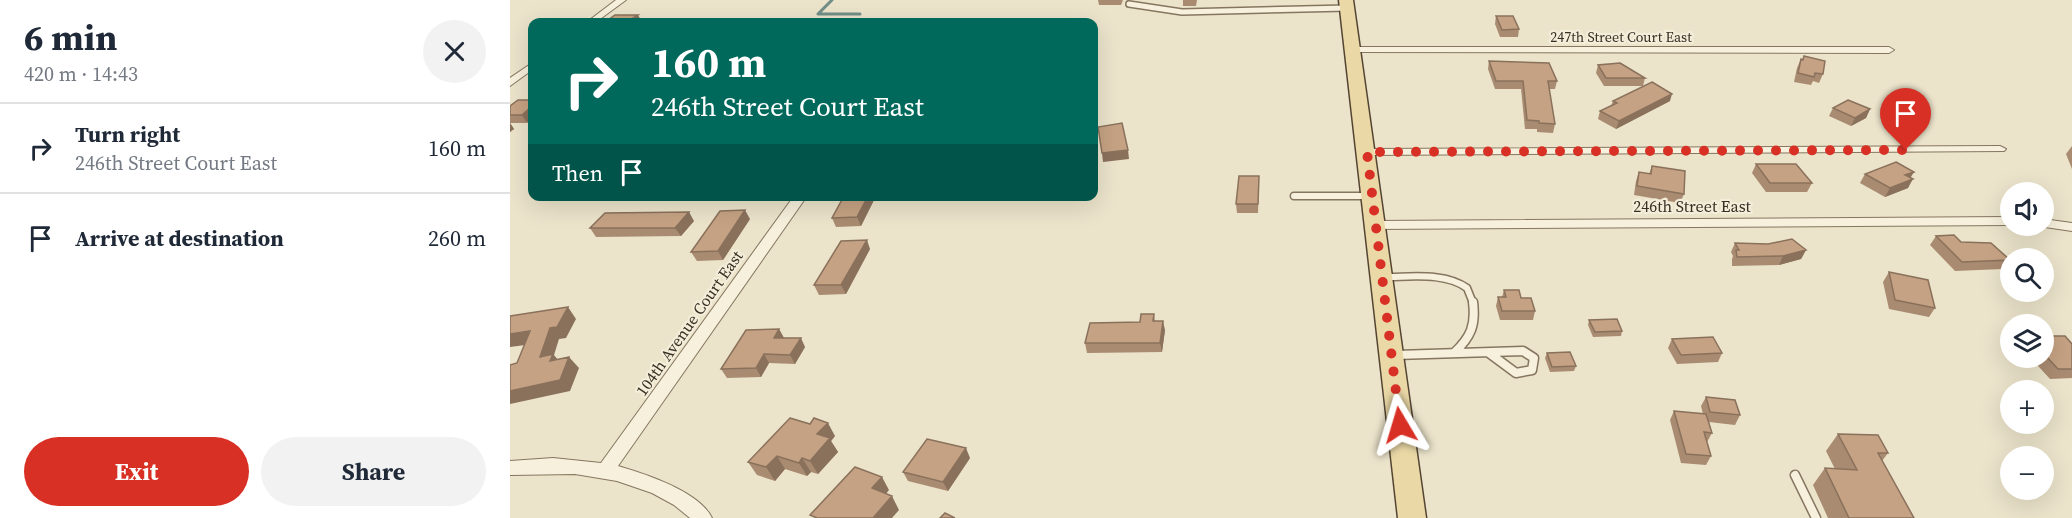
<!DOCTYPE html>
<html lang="en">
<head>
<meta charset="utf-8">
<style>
  body { margin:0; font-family:"Source Serif 4",serif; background:#f2f2f3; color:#1f2937; height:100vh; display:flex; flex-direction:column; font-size:22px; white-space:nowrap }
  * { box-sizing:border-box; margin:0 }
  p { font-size:20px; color:#747a83 }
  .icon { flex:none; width:33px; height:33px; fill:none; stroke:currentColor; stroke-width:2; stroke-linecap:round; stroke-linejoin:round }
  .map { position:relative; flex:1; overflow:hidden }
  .side { display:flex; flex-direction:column; background:#fff; width:510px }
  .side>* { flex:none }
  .top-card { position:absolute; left:18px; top:18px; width:570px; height:183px; border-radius:12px; box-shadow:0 6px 24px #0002; background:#00695c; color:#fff; overflow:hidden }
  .controls { position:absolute; left:1490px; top:182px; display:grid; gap:12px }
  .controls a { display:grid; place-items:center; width:54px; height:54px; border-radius:50%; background:#fff; box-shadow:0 6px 24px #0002; font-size:30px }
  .pin { position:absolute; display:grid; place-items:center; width:51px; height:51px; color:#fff; margin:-62px -26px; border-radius:50% 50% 50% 0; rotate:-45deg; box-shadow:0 0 6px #0007 }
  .pin .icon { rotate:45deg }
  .me { position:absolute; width:66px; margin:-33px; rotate:353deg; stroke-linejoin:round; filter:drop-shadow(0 0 4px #0008) }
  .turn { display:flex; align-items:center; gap:21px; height:126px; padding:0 24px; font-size:27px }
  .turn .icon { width:78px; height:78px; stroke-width:2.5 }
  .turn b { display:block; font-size:42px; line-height:51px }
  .then { display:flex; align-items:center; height:57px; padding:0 24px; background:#0003; gap:12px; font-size:22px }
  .round { display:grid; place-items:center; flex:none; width:63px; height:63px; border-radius:32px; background:#f2f2f3 }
  .summary { display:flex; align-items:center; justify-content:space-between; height:102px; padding:0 24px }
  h1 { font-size:36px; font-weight:700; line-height:45px }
  .cta { display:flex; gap:12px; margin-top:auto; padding:12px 24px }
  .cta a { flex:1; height:69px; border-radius:36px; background:#d93025; color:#fff; font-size:24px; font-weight:700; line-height:69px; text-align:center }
  .cta a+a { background:#f2f2f3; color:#1f2937 }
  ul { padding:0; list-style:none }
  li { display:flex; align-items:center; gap:18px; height:90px; padding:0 24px; border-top:2px solid #e0e1e3 }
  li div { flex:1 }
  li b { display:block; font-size:22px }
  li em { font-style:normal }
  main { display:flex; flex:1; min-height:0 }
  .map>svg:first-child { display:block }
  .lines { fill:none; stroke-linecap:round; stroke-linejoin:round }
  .stream { stroke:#718e88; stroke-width:3 }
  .lane-far2-casing { stroke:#867660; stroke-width:8 }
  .lane-far1-casing { stroke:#867660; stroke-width:9 }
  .lane-casing { stroke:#867660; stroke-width:11 }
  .street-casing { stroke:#867660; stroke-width:2 }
  .primary-casing { stroke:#544533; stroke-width:3 }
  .lane-far2 { stroke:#f6f0dc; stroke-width:5 }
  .lane-far1 { stroke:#f6f0dc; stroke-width:6 }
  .lane { stroke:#f6f0dc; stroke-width:8 }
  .street { fill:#f6f0dc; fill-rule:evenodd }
  .primary { fill:#ead8a6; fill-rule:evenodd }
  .wall { fill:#a98b71 }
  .shaded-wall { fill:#8a715c }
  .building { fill:#c5a283; stroke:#8a715c; stroke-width:1.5 }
  .route { stroke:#d93025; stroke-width:10; stroke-dasharray:0 18 }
  .labels { text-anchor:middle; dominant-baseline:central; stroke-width:4.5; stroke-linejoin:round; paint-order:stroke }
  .far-street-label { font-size:14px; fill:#382e22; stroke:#f3edd9 }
  .street-label { font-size:16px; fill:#382e22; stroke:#f3edd9 }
</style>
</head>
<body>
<main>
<section class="side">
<div class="summary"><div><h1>6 min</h1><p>420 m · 14:43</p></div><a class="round"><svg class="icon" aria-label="close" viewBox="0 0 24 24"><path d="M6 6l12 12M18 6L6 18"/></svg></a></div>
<ul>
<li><svg class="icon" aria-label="right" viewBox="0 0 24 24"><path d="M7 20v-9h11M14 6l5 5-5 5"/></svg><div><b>Turn right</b><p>246th Street Court East</p></div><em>160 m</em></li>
<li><svg class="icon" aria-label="arrive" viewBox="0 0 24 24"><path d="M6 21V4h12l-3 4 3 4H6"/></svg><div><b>Arrive at destination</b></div><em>260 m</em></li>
</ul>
<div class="cta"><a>Exit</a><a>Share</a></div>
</section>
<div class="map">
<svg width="1562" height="518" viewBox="0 0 1562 518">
  <rect width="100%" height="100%" fill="#ebe3ca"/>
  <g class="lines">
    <path class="stream" d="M322 0 308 14H350"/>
    <g class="lane-far2-casing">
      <path id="lane-far2" d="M619 4 672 12 837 8"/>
    </g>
    <g class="lane-far1-casing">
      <path id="lane-far1" d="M784 196H859
        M875 277C901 277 935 272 957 288L963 303"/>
    </g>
    <g class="lane-casing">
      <path id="lane" d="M944 353C961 337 966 325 963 302
        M886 355 1013 351 1024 358 1022 370 1006 373 979 353
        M1285 475 1306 518"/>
    </g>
    <g class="street-casing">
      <path id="street" d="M106 0H116L86 22H77Z
        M843 47H1379L1384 50 1379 53 840 52V48Z
        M22 63V70L0 86V78Z
        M1490 146 1496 149 1494 151 857 155 851 152 857 149Z
        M284 196H297L108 466C135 474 189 491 202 518H180L164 505 142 493 107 481 65 474 0 475V461L43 458 91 463Z
        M1500 217V225L864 229 858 225 864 221Z
        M1533 219 1562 223V231L1528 226 1533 225Z"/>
    </g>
    <g class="primary-casing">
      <path id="primary" d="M829 0H843L916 518H888Z"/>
    </g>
    <use href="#lane-far2" class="lane-far2"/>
    <use href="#lane-far1" class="lane-far1"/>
    <use href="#lane" class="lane"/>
    <use href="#street" class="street"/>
    <use href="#primary" class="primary"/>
  </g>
  <path class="wall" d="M588 0H613L611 5H589Z
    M673 0H687L686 6H673Z
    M986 16 1009 29 1008 37H990L985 24Z
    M1294 56 1313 74 1309 83 1303 81 1301 85 1284 82 1287 68 1291 59 1292 60Z
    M979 61 1047 81 1045 89H1039L1045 124 1043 133 1027 132V129H1015L1011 89H985L978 69Z
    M1088 65 1135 78 1133 86H1094L1086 73Z
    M8 100 17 123H0L4 129 0 132V106Z
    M1103 101H1160L1106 129 1088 119 1090 111 1101 106Z
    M1323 108 1360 109 1356 118 1341 126 1319 116Z
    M1562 146V169L1556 154Z
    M1246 164 1302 183 1297 192H1256L1242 173Z
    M1142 166 1174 194 1170 203 1124 195 1126 181 1129 172 1139 174Z
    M1355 174 1400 178 1398 188 1375 197 1350 183Z
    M749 176 748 213H727L726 204Z
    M334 196H366L351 226 326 227 322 218Z
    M531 196H554V198H531Z
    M240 219 213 260 187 261 181 252Z
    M184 221 171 236 86 237 80 228Z
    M1426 236 1451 242 1500 260 1493 269 1445 271 1420 245Z
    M1225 243 1296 250 1291 259 1269 265 1222 266V259L1223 256 1221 252Z
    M360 249 336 294 309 295 304 285Z
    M1379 272 1425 308 1419 317 1379 309 1373 282Z
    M994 290 1011 298 1025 311 1023 320H990L986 306 988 297H992Z
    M644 314 645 321 655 330 652 352 577 353 575 343 630 322Z
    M1079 320 1112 331 1111 336 1083 337 1078 325Z
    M269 329 274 338 295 347 285 364 259 363 251 377 217 378 211 369Z
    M1533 336 1562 344V378L1540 379 1520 357H1533Z
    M1162 339 1212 353 1208 362 1167 364 1158 348Z
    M1037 353 1066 366 1064 371 1040 372 1035 358Z
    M1196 397 1230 415 1225 425 1199 422 1202 433 1197 442 1201 456 1196 465 1171 463 1160 420 1164 411 1193 414 1191 406Z
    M1328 434 1378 453 1372 461 1404 518H1318L1303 485 1315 468 1325 469 1316 451Z
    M325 436 321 441 328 452 308 474 301 472 297 476 275 469 265 481 247 475 238 462Z
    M460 458 438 491 398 481 393 472Z"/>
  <path class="shaded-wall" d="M128 15 132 22H117Z
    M1162 94 1160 101 1106 129 1109 121Z
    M22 106V119L17 123 12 115Z
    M1360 109 1356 118 1341 126 1345 118Z
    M0 123 4 129 0 132Z
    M618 150 619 159 593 162 592 153Z
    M1404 172 1399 180 1395 175Z
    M1403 179 1398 188 1375 197 1380 188Z
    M358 196H366L351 226 347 217Z
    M235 210 240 219 213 260 208 251Z
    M179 212 184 221 171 236 165 228Z
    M357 240 360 249 336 294 331 285Z
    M1296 250 1291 259 1269 265 1273 256Z
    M58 307 66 319 56 338 49 339 44 355 52 365 30 357 40 328Z
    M653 321 655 330 652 352 650 343Z
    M269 329 274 338H264Z
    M20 331 30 343 0 347V334Z
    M291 338 295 347 285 364 280 355Z
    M254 354 259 363 251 377 246 368Z
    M59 357 69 368 60 391 0 404V391Z
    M318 423 325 436 321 441 328 452 308 474 300 461 307 434Z
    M456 448 460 458 438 491 433 482Z
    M267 456 275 469 265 481 256 467Z
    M292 458 301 472 297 476 289 463Z
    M372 477 379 490 369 502 362 488Z
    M382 496 389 510 382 518H363Z"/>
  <path class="building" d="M105 15H128L117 22H95Z
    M986 16H1003L1009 29 992 30Z
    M1294 56 1315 61 1313 74 1305 73 1304 77 1288 73 1291 59 1293 60Z
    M979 61 1039 63 1047 81H1038L1045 124 1029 123V121L1017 120 1013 81H986Z
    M1110 63 1135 78H1096L1088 65Z
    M1142 82 1162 94 1109 121 1090 111 1107 103 1103 101Z
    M8 100H22V106L12 115H0V106Z
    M1338 100 1360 109 1345 118 1323 108Z
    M612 123 618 150 592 153 588 127Z
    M1386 162 1404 172 1395 175 1403 179 1380 188 1355 174Z
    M1246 164H1286L1302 183H1260Z
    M1142 166 1175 171 1174 194 1127 186 1129 172 1141 174Z
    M729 176H749L748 204H726Z
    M334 196H358L347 217 322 218Z
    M235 210 208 251 181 252 210 211Z
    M179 212 165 228H80L95 213Z
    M1444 235 1451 242 1481 243 1500 260 1452 262 1426 236Z
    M1282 239 1296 250 1273 256 1227 257 1226 250H1229L1225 243 1258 244Z
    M357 240 331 285H304L331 241Z
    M1379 272 1418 280 1425 308 1385 300Z
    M994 290H1009L1011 298H1021L1025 311H992L988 297H996Z
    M58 307 47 327 40 328 30 357 43 354 40 361 59 357 50 380 0 391V365L7 363 20 331 0 334V316Z
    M631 314H644L643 321H653L650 343H575L580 323 630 322Z
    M1107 319 1112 331 1085 332 1079 320Z
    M269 329 264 338H291L280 355 254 354 246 368 211 369 236 330Z
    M1533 336H1555L1562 344V369H1548L1533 353Z
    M1203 337 1212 353 1171 355 1162 339Z
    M1060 352 1066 366 1042 367 1037 353Z
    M1196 397 1225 400 1230 415 1200 412Z
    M1164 411 1196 414 1202 433 1194 432 1201 456 1176 454Z
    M280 418 300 424 304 418 318 423 307 434 320 438 300 461 292 458 289 463 267 456 256 467 238 462Z
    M1328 434 1368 435 1378 453H1368L1404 518H1339L1315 468 1347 470Z
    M417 439 456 448 433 482 393 472Z
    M345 467 372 477 362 488 382 496 363 518H307L300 515Z
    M435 513 445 518H430Z"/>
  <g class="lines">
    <path class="route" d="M890 425 857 152 1396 150"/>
  </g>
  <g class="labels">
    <g class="far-street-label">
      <text x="1111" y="37">247th Street Court East</text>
    </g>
    <g class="street-label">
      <text x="1182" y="206">246th Street East</text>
      <text transform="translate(179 323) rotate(-55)">104th Avenue Court East</text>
    </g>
  </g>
</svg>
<div class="controls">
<a><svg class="icon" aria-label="sound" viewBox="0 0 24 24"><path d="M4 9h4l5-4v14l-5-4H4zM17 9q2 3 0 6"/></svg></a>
<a><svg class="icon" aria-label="search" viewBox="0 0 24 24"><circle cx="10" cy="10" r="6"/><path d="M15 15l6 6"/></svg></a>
<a><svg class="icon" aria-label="layers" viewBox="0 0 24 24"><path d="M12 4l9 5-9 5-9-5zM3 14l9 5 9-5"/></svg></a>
<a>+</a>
<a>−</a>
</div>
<div class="pin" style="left:1396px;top:150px;background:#d93025"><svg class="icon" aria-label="arrive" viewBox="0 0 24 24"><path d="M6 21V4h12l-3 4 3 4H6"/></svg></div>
<svg class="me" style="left:890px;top:425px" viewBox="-20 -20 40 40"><path d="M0-17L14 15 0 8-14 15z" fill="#d93025" stroke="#fff" stroke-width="4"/></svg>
<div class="top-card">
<div class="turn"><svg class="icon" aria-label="right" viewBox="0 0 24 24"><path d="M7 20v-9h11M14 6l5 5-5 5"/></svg><div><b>160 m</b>246th Street Court East</div></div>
<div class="then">Then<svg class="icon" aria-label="arrive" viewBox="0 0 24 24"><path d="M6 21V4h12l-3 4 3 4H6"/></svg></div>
</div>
</div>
</main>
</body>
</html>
